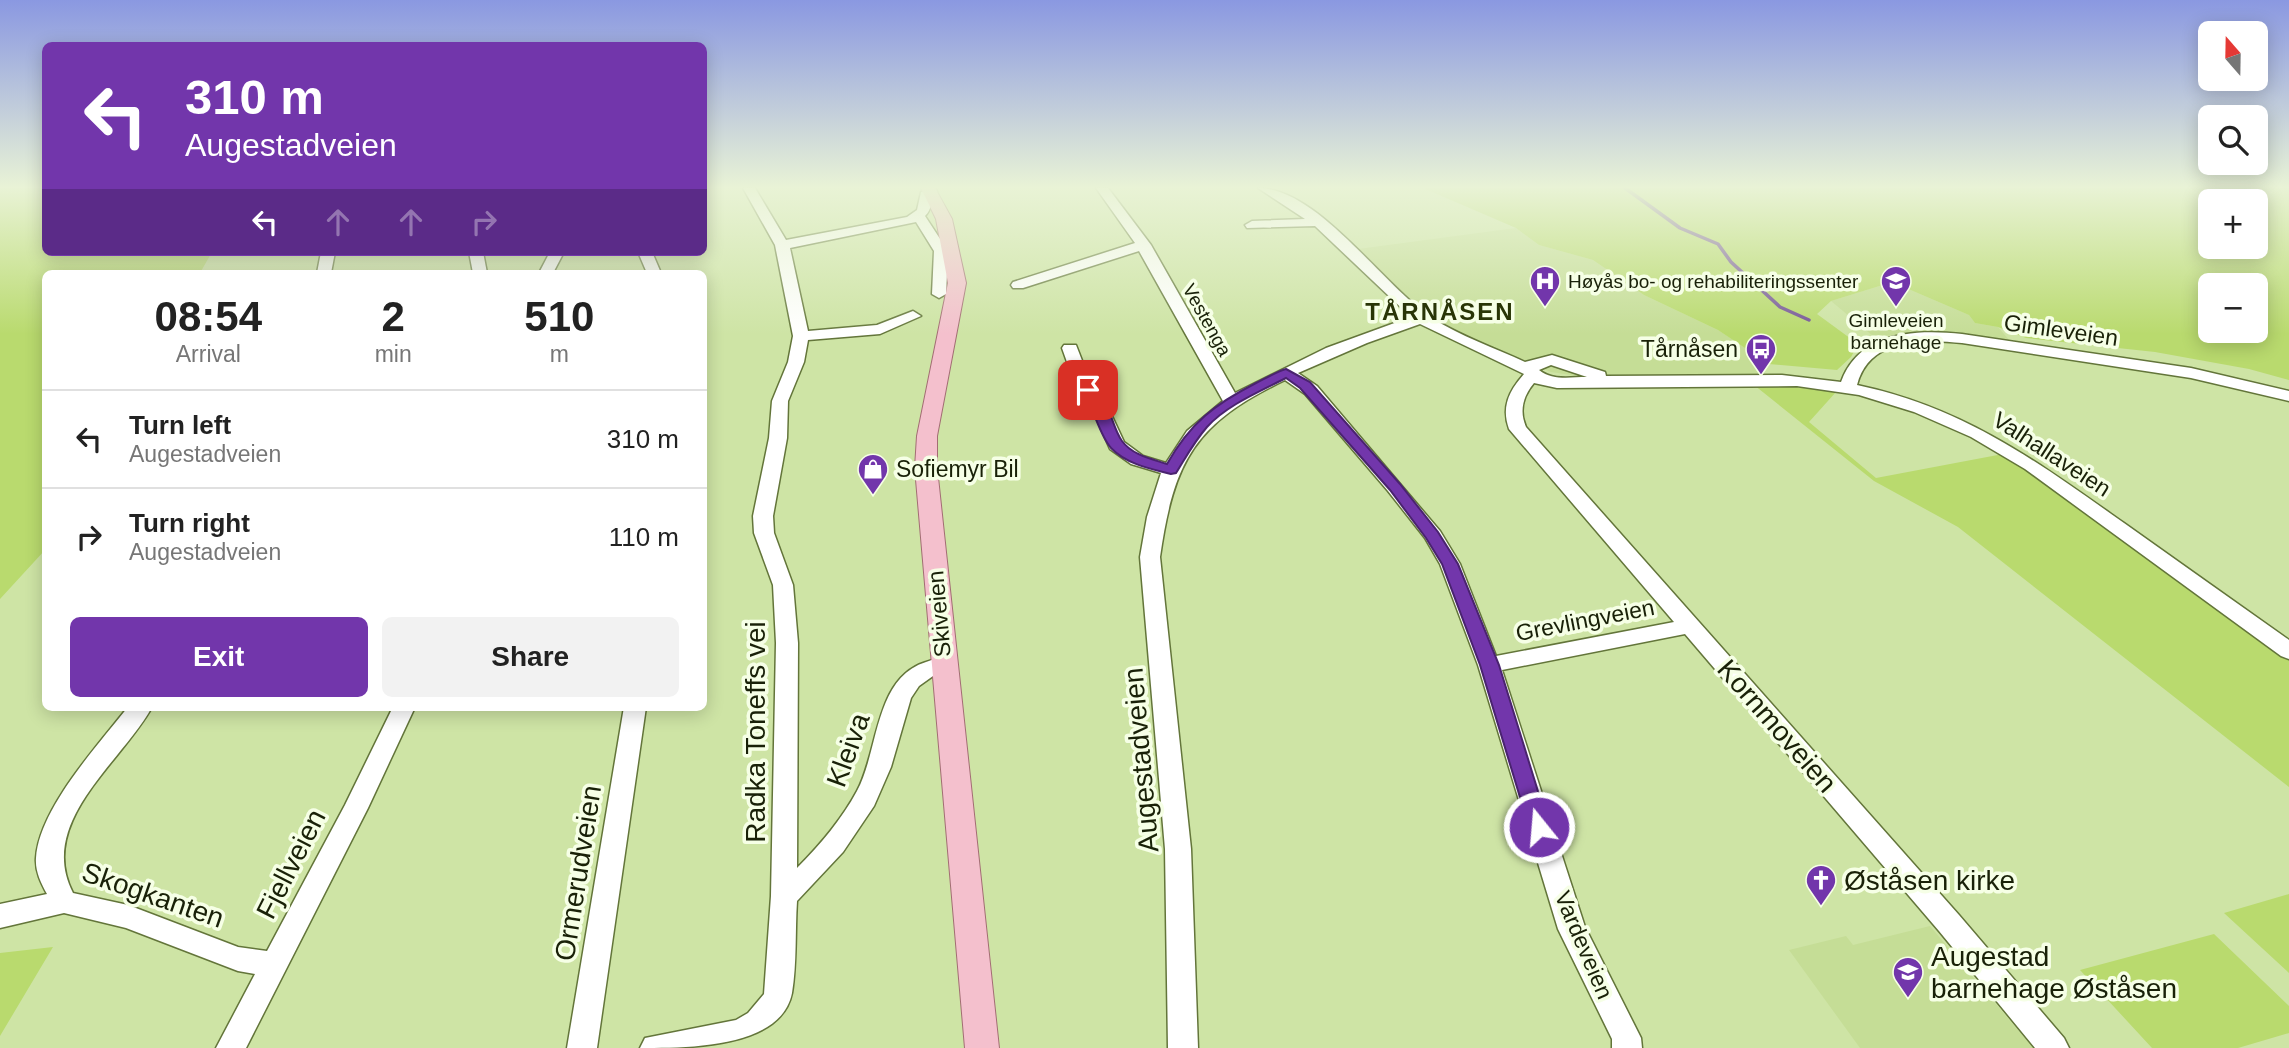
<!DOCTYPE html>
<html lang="en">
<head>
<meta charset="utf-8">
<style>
  body { margin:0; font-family:Helvetica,sans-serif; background:#f2f2f2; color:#222; height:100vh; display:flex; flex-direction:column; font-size:26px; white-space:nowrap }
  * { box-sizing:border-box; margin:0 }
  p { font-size:23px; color:#767676 }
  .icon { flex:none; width:38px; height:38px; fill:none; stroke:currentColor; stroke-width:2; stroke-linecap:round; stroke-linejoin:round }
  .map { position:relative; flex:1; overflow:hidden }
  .side { position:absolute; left:42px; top:270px; width:665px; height:441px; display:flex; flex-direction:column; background:#fff; border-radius:10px; box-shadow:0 4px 18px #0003 }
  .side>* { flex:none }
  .top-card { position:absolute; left:42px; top:42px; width:665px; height:214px; border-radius:10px; box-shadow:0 4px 18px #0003; background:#7236ab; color:#fff; overflow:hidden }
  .needle { width:46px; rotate:340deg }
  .buttons { position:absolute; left:2198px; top:21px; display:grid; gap:14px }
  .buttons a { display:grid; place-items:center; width:70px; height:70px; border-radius:10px; background:#fff; box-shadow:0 4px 18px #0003; font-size:35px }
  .pin { position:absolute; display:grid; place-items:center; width:60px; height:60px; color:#fff; margin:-30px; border-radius:14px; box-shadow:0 4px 10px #0006 }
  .me { position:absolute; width:77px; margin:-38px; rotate:343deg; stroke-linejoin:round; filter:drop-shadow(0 0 5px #0008) }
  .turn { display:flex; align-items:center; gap:24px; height:147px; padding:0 28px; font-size:32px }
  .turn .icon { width:91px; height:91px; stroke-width:2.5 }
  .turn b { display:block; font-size:49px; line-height:60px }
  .lanes { display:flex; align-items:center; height:66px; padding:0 28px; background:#0003; justify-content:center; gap:35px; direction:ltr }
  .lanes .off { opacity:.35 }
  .eta { display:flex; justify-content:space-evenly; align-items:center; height:119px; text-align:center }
  .eta b { font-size:42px; font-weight:700; line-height:49px }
  .button { display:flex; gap:14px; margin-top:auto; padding:14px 28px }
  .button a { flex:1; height:80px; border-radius:10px; background:#7236ab; color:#fff; font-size:28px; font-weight:700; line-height:80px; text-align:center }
  .button a+a { background:#f2f2f2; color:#222 }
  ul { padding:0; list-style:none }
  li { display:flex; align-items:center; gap:21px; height:98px; padding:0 28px; border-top:2px solid #e0e0e0 }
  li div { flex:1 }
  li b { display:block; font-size:26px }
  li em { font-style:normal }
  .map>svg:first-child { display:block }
  .built { fill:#c5dd96 }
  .green { fill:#b9da6e; fill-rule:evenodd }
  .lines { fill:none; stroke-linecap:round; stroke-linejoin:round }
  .stream { stroke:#755698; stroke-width:3.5 }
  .minor-casing { stroke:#63753a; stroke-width:3 }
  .major-casing { stroke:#a26d73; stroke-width:2 }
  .minor { fill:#fff; fill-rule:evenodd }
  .major { fill:#f4c0cd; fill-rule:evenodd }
  .route { fill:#7236ab; stroke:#4a236f; stroke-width:2 }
  .labels { text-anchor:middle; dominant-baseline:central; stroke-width:7; stroke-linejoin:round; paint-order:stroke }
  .far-poi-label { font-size:19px; fill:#192108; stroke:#f6ffe6; text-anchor:start }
  .far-street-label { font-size:19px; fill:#192108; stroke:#f6ffe6 }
  .street-label { font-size:23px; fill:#192108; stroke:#f6ffe6 }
  .poi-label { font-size:23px; fill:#192108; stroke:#f6ffe6; text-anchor:end }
  .far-district-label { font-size:24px; font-weight:bold; letter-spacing:2px; fill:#293507; stroke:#f6ffe6 }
  .near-street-label { font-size:28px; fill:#192108; stroke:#f6ffe6 }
  .near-poi-label { font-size:28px; fill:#192108; stroke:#f6ffe6; text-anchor:start }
</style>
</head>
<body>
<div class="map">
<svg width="2289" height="1048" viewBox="0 0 2289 1048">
  <rect width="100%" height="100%" fill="#cee4a5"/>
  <path class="built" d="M1516 228 1539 245 1593 260 1644 295 1718 330 1769 364 1749 381H1611L1551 372 1467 337 1427 316 1358 249Z
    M1886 284 1906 288 1969 315 1975 323 1998 327 2010 341 1945 333 1873 336 1831 301Z
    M1930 926 2033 1048H1860L1789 950 1846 936 1853 945Z"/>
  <path class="green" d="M0 188H45L46 252H212L200 273H46L45 550 0 599Z
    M1423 188H2289V380L2249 369 2155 352 2026 338 1998 327 1975 323 1969 315 1906 288 1886 284 1831 301 1817 314 1858 344 1851 357 1837 370 1769 364 1718 330 1644 295 1593 260 1539 245 1516 228ZM2210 201H2256V247H2210ZM2210 285H2256V331H2210Z
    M1749 381 1836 392 1809 422 1876 478 2003 454 2289 660V787L1958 527 1874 481Z
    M2289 894V973L2224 913Z
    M2214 934 2289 1006V1033L2238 1048H2152L2080 970Z
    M53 947 0 1036V953Z"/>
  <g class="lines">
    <path class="stream" d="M1625 188 1680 228 1718 244 1731 262 1780 307 1809 320"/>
    <g class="minor-casing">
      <path id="minor" d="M743 188H755L786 240 907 217 917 210 921 192 936 189 937 192C931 199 932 210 925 216L948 251 946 294 939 298 932 294 934 251 916 222 790 248 808 331 877 325 913 311 921 316 880 334 808 340 804 362 788 401 787 438 773 516 774 533 793 585 798 643 797 868C820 845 842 819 857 791 879 751 874 678 926 662 935 659 942 656 952 658L955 664 952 670 933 676 919 686 911 698 891 767 874 806 843 852 797 901C795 931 797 963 792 993 781 1048 690 1048 640 1048L645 1038 736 1020 748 1013 764 994 771 896 776 643 773 585 754 533 753 516 769 438 772 401 788 362 793 336 775 245Z
        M1096 188H1108L1151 245 1235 393 1326 348 1411 317 1315 226 1247 228 1245 225 1252 221 1305 219 1258 188C1318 188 1383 286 1432 318 1460 336 1495 348 1525 362L1552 355 1605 372 1606 376 1782 375 1841 382C1859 331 1917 329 1962 334L2191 368 2289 391V401L2191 378 1962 343C1924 339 1869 337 1857 385 1965 408 2036 461 2124 523 2179 562 2234 601 2289 640V659L2281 656 2025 469 1971 437 1914 412 1859 395 1797 386 1557 388 1534 383C1523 396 1519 411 1526 427L1959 915 2064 1038 2069 1048H2035L1939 931 1685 634 1502 670 1585 927 1641 1038 1642 1048H1612V1039L1558 929 1478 665 1440 564 1425 538 1388 491 1305 394 1285 380C1195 423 1174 460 1160 557L1191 849 1198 1048H1168L1165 849 1140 557 1147 517 1161 473 1131 464 1110 449 1088 399 1072 376 1062 348 1064 345H1076L1088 376 1104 399 1124 442 1143 456 1166 463 1187 431 1223 401 1139 251 1023 288H1013L1011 285 1013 282 1135 243ZM1420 324 1524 374C1509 391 1501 407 1509 429L1674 622 1496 656 1460 564 1440 531 1317 386 1298 373 1367 343ZM1551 365 1587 377C1570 377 1553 381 1539 370Z
        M321 252H335L331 273H317Z
        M469 252H483L487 273H473Z
        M550 252H564L553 273H539Z
        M638 252H652L661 273H647Z
        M128 707H152C122 762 36 822 73 893L128 905 238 947 267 951 345 805 393 707H415L368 808 246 1048H216L255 974 238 971 126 928 64 913 0 928V904L47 894C41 883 35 871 36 858 39 809 98 745 128 707Z
        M624 707H646L597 1048H567Z"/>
    </g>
    <g class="major-casing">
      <path id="major" d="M921 188H935L952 219 966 283 937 436V468L999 1048H965L915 468 917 436 948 283 936 219Z"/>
    </g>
    <use href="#minor" class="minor"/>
    <use href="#major" class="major"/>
  </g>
  <linearGradient id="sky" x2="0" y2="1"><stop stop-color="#8a98e1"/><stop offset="0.56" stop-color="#e9f3d6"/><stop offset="1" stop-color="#e9f3d6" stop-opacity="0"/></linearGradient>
  <rect width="2289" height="334" fill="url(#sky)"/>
  <path class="route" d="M1286 369 1310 382 1400 484 1438 532 1458 564 1499 665 1549 827 1546 833 1539 835 1532 833 1529 827 1480 665 1442 564 1426 538 1390 490 1300 388 1286 378C1259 392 1227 405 1207 427 1194 442 1186 457 1176 473L1171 474C1151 469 1126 464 1111 448 1099 435 1094 407 1081 390L1088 386C1110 393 1110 425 1122 441 1132 455 1152 459 1167 464 1190 423 1215 404 1256 383 1266 378 1276 372 1286 369Z"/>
  <defs>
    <g id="hospital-pin" transform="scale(1.575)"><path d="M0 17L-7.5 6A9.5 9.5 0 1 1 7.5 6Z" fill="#7236ab" stroke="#f6ffe6"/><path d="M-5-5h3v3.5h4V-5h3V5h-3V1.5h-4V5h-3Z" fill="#fff"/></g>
    <g id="school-pin" transform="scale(1.575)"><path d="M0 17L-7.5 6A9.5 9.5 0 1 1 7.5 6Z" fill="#7236ab" stroke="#f6ffe6"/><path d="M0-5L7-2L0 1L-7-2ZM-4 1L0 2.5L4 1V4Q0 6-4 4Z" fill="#fff"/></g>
    <g id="bus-pin" transform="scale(1.575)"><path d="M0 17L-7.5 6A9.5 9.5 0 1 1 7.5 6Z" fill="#7236ab" stroke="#f6ffe6"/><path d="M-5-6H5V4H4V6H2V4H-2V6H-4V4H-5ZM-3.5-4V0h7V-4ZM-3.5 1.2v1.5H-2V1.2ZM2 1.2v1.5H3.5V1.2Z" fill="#fff"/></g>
    <g id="shop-pin" transform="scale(1.575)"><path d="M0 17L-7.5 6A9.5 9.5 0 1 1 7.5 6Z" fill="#7236ab" stroke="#f6ffe6"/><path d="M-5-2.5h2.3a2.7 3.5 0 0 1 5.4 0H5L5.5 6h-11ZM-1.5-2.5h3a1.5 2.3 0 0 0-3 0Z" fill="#fff"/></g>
    <g id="church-pin" transform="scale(1.575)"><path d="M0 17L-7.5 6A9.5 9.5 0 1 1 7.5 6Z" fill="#7236ab" stroke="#f6ffe6"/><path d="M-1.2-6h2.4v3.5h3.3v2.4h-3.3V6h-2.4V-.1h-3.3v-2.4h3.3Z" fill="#fff"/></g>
  </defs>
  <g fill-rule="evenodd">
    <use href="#hospital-pin" x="1545" y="281"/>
    <use href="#school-pin" x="1896" y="281"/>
    <use href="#bus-pin" x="1761" y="349"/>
    <use href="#shop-pin" x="873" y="469"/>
    <use href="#church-pin" x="1821" y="880"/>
    <use href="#school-pin" x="1908" y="972"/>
  </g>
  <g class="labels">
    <g class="far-poi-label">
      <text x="1568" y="281">Høyås bo- og rehabiliteringssenter</text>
      <text x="1896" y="320" text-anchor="middle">Gimleveien<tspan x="1896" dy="22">barnehage</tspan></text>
    </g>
    <g class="far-street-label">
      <text transform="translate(1207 320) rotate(61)">Vestenga</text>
    </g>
    <g class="street-label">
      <text transform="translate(2061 330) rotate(8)">Gimleveien</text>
      <text transform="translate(2052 454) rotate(33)">Valhallaveien</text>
      <text transform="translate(939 614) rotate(-95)">Skiveien</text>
      <text transform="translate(1585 620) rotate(-11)">Grevlingveien</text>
      <text transform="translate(1584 945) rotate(67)">Vardeveien</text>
    </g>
    <g class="poi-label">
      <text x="1738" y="349">Tårnåsen</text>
      <text x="896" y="469" text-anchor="start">Sofiemyr Bil</text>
    </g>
    <g class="far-district-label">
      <text x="1440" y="311">TÅRNÅSEN</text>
    </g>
    <g class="near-street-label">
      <text transform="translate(1777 726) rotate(49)">Kornmoveien</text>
      <text transform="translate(755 732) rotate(-90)">Radka Toneffs vei</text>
      <text transform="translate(848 750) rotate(-70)">Kleiva</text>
      <text transform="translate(1141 760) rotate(-95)">Augestadveien</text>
      <text transform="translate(291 864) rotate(-63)">Fjellveien</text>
      <text transform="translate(578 873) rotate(-81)">Ormerudveien</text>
      <text transform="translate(153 895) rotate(19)">Skogkanten</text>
    </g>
    <g class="near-poi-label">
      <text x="1844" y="880">Øståsen kirke</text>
      <text x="1931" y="956">Augestad<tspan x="1931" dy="32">barnehage Øståsen</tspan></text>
    </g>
  </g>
</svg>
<div class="buttons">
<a><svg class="needle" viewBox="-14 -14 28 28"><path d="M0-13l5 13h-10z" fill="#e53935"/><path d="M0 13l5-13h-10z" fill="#767676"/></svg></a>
<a><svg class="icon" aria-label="search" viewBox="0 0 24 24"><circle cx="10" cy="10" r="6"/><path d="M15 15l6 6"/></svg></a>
<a>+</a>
<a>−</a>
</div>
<div class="pin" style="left:1088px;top:390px;background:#d93025"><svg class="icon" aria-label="arrive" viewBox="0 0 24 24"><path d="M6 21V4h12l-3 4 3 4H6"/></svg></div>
<svg class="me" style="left:1539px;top:827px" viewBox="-20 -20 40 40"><circle r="17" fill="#7236ab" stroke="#fff" stroke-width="3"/><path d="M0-11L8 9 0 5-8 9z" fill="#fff"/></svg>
<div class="top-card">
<div class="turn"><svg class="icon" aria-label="left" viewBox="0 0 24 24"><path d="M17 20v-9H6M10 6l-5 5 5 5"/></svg><div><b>310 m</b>Augestadveien</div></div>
<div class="lanes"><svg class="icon" aria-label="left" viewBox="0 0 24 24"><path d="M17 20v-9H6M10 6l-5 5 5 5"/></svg><svg class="icon off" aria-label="ahead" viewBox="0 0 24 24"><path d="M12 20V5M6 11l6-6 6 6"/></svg><svg class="icon off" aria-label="ahead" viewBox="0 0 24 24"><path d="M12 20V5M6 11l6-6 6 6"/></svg><svg class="icon off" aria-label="right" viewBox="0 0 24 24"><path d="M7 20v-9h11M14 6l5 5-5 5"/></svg></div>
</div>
<section class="side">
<div class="eta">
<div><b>08:54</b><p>Arrival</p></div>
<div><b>2</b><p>min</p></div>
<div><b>510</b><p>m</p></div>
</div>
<ul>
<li><svg class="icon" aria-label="left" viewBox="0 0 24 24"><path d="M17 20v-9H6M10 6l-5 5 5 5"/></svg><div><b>Turn left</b><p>Augestadveien</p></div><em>310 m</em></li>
<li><svg class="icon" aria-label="right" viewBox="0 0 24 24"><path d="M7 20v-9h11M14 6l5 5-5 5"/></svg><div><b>Turn right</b><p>Augestadveien</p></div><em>110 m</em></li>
</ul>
<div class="button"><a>Exit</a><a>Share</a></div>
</section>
</div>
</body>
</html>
